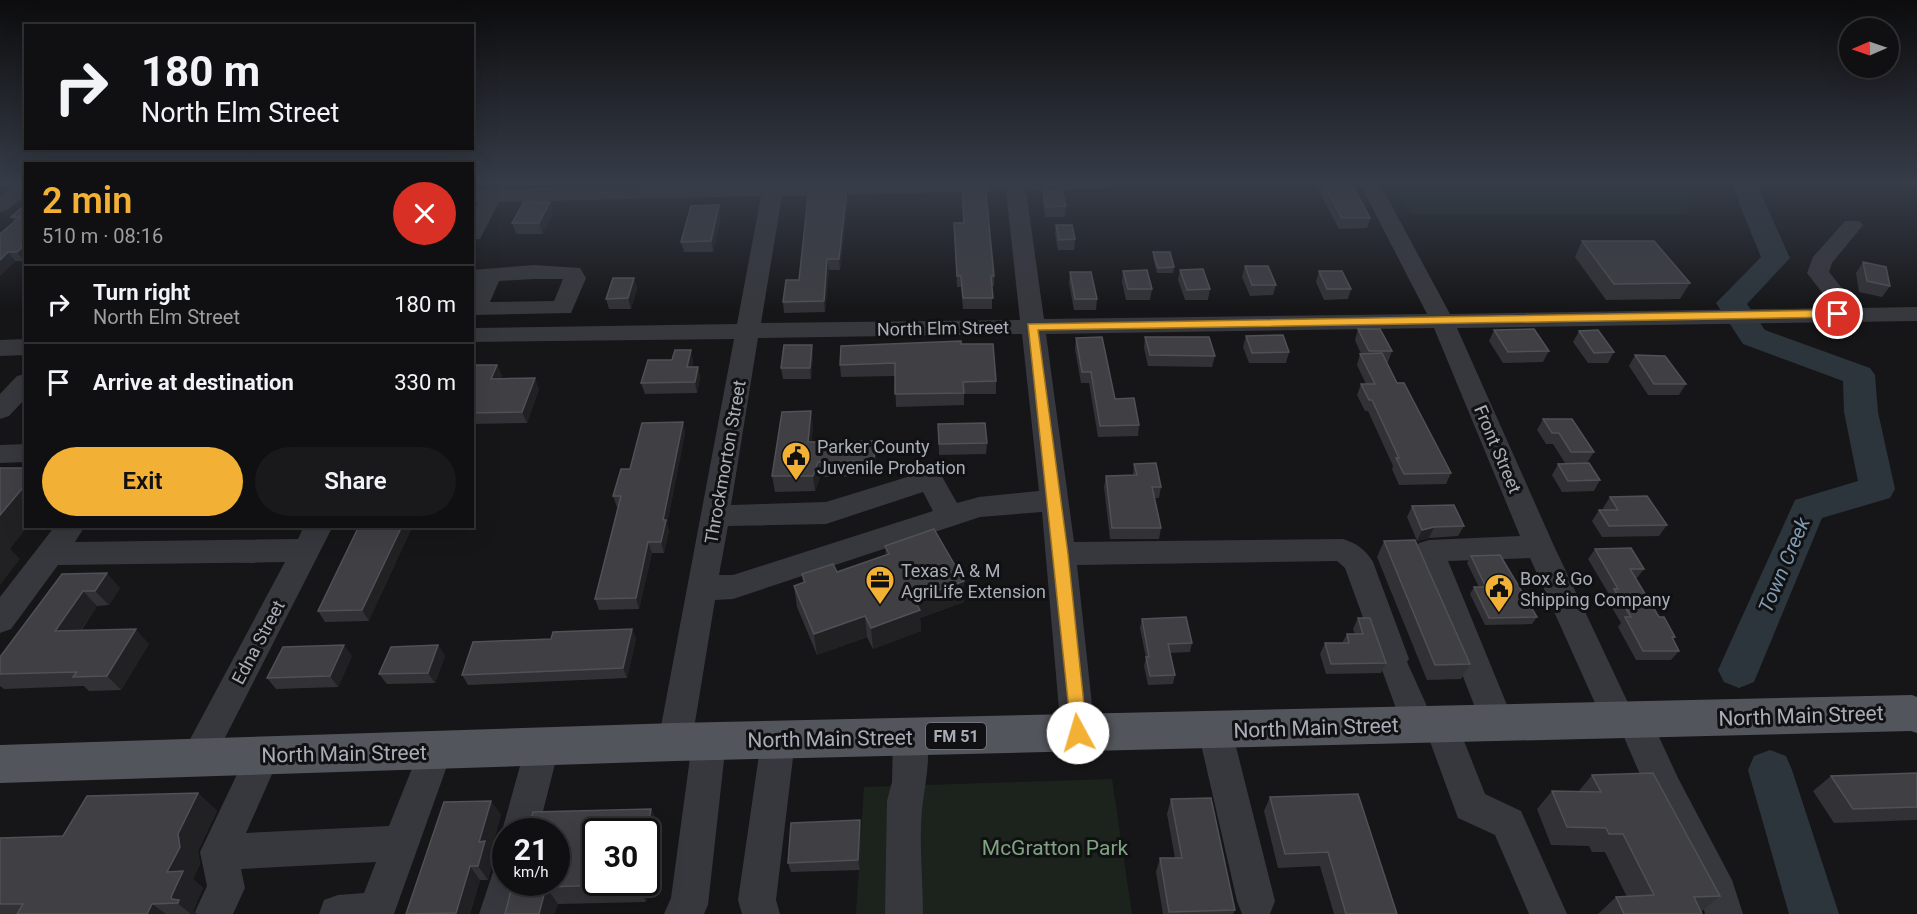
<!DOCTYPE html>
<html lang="en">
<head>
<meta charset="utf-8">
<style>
  body { margin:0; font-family:Roboto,sans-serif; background:#19191b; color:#f1f3f6; height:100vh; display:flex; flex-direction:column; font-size:22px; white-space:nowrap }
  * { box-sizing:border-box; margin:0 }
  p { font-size:20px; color:#9c9d9f }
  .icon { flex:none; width:33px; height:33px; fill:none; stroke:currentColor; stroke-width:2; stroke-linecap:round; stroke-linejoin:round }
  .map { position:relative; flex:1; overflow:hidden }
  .details { position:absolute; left:24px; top:162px; width:450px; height:366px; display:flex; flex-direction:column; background:#101012; border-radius:0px; box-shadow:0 6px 24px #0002,0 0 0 2px #303032 }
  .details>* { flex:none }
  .guide { position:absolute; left:24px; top:24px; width:450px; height:126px; border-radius:0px; box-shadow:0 6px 24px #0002,0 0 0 2px #303032; background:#101012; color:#f1f3f6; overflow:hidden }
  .needle { width:39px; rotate:268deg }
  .controls { position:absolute; left:1839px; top:18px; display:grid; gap:12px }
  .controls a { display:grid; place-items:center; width:60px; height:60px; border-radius:50%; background:#101012; box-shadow:0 6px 24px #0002,0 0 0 2px #303032; font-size:30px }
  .speed { position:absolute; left:492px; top:818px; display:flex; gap:12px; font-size:30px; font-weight:700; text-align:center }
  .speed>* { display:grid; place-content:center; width:78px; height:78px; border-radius:50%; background:#101012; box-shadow:0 6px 24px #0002,0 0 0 2px #303032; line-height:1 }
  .speed small { font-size:15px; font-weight:400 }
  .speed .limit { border:3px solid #111; border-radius:9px; background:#fff; color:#111 }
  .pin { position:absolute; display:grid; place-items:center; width:51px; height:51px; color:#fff; margin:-26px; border:3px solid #fff; border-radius:50%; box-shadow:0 2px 6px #0007 }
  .me { position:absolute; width:66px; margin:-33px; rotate:354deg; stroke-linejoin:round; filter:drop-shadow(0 0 4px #0008) }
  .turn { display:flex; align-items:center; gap:21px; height:126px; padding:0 18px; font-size:27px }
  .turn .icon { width:78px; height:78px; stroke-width:2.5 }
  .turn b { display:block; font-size:42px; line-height:51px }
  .round { display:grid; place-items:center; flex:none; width:63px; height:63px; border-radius:32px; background:#19191b }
  .headline { display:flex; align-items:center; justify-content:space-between; height:102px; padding:0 18px }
  h1 { font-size:36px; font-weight:600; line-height:45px; color:#f2b134 }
  .cta { display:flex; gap:12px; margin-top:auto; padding:12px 18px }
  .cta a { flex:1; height:69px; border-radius:36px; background:#f2b134; color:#111; font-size:24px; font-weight:600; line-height:69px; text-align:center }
  .cta a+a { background:#19191b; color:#f1f3f6 }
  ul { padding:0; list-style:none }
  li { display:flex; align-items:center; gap:18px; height:78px; padding:0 18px; border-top:2px solid #303032 }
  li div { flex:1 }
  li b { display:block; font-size:22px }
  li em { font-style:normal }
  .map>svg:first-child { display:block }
  .green { fill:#1c231d }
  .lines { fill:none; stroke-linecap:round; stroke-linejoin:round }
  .river { fill:#2c353c; fill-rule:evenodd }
  .minor { fill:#37383d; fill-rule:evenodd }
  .major { fill:#53555c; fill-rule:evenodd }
  .wall { fill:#323236 }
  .shaded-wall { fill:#212124 }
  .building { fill:#3f3f44; stroke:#4f5156; stroke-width:1.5 }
  .route { fill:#f2b134; stroke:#9d7322; stroke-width:1.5 }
  .labels { text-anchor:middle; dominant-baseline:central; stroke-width:6; stroke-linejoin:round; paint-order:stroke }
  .shield { fill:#111113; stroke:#7b7e86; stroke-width:1.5 }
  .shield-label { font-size:16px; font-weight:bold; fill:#a8adb8 }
  .street-label { font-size:18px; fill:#a8adb8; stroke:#111113 }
  .poi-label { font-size:18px; fill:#a8adb8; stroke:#111113; text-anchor:start }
  .water-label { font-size:20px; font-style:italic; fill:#7f9bb3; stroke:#111113 }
  .near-street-label { font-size:21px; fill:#a8adb8; stroke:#111113 }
  .near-park-label { font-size:21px; fill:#7fa381; stroke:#111113 }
</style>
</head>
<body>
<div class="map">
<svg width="1917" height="914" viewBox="0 0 1917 914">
  <rect width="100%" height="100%" fill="#161618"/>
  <path class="green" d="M1391 182H1690L1687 214H1411Z
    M1112 779 1132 914H856L864 787Z"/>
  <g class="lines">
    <path class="river" d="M1735 182H1761L1760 191 1790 258 1747 304 1765 330 1870 368 1875 375 1878 412 1895 489 1890 498 1822 518 1754 682 1739 688 1724 682 1718 670 1795 500 1858 481 1844 412 1843 381 1743 344 1716 303 1761 257 1734 191Z
      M1770 750 1786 756 1792 770 1839 914H1789L1748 770 1754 756Z"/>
    <path class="minor" d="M16 182H26V195L7 210 0 212V196Z
      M490 182H508L506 189 764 182H1114L1112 187 1105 189 1026 191 1044 319 1427 314 1359 182H1379L1450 314 1834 308 1807 273 1813 257 1845 221H1859L1863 225 1832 263 1829 272 1858 308 1917 307V321L1457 328 1554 546 1630 707 1634 705 1646 709 1678 778 1732 880 1743 914H1705L1701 897 1652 802 1623 735 1608 732 1530 558 1448 561 1514 722 1509 733 1497 737 1485 733 1414 551 1419 543 1429 540 1520 536 1434 328 1046 334 1074 542 1343 539C1356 543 1366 550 1373 562L1409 659 1407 662 1430 713 1441 709 1453 713 1485 794 1521 811 1567 914H1529L1495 835 1458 818 1428 736 1418 740 1406 736 1345 568 1337 561 1077 565 1095 733 1090 744 1078 748 1066 744 1061 733 1042 512 980 517 733 599 715 600 692 741 697 731 709 727 721 731 726 742 708 905 704 914H664L671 898 692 743 687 753 675 757 663 753 658 742 734 339 472 342V328L737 324 761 196 499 202 480 239 472 240V213L479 202H472V190H485ZM1006 191 1020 320 761 323 782 196ZM1022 334 1039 491 979 497 957 503 940 473 930 470 826 502 731 505 758 338ZM923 492 933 511 733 575H719L728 526 826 524Z
      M534 265 580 268 586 278 571 313 472 315V290L475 283 472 284V270ZM534 279H563L554 301 490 302 499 281Z
      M26 339V355L0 356V340Z
      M26 374V398L9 416 0 419V394L17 376Z
      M26 444V462L0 463V445Z
      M55 526H85L75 542 298 539 304 526H333L209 769 197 774 185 769 180 758 285 562 58 565 11 629 0 633V597Z
      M1215 716 1227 720 1232 731 1275 901 1270 914H1242L1237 901 1198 731 1203 720Z
      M910 723 922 727C933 751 926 777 923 801 918 837 923 877 923 914H885L887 801 892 782 893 738 898 727Z
      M778 726 790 730 795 741 776 900 780 914H742L738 900 761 741 766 730Z
      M542 732 554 737 559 748 538 831H506V840L502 831 525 748 530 737Z
      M435 736 447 741 452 752 394 914H319L324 900 338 895 364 893 376 862 241 869 245 888 233 914H194L207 886 200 852 251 745 263 740 275 745 280 756 246 833 389 826 423 741Z
      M506 864V882H526L517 914H479L494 869Z"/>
    <path class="major" d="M1912 695 1917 697V733L1911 731 675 761 0 783V745L675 723Z"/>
  </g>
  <path class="wall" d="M1314 182H1345L1370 218 1367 228 1339 229Z
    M962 184 994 276V286H992V309H963L961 287H957L954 223H963Z
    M847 187 848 197 840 270H829L825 312 784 313 783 302 799 280Z
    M1043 191 1066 206 1065 217H1045L1043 201Z
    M550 202 553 212 543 234H516L512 223Z
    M26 204 24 261H15L0 276V234L14 221 11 217Z
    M721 216 713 252H684L681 242Z
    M1056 225 1075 239 1074 250H1058L1055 235Z
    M1582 241 1690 283 1680 299 1606 300 1575 257Z
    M1153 252 1174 267 1173 273H1157L1153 258Z
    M1863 262 1890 286 1882 297 1859 292 1856 273Z
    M1245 266 1276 285 1273 295 1250 296 1242 277Z
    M1180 270 1210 289 1208 300H1185L1178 280Z
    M1123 271 1152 289 1150 300H1126L1122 282Z
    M1319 271 1351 289 1348 299 1324 300 1316 282Z
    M1070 272 1097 299 1096 310H1074L1069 283Z
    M634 278 637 289 631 309H609L606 299Z
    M1358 329 1392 351 1388 362H1386L1397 383 1451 473 1446 484 1399 485 1392 469 1393 466 1368 411H1365L1357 395 1361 384H1366L1357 365 1360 354H1361L1355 340Z
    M1494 330 1549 351 1543 362 1503 363 1489 341Z
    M1579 331 1614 352 1608 363H1588L1573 342Z
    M1246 336 1289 352 1286 363H1249L1243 347Z
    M1145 337 1215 356 1212 367 1148 366 1144 348Z
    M1076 338 1115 399 1139 425 1138 436 1098 437 1089 383H1081L1075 349Z
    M961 344 996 381V394H964V405L896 407 895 376 841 377 840 365Z
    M1635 355 1686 384 1679 395H1648L1629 366Z
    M813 356 811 379H783L781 368Z
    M693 360 692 367H698L700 378 697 393 645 394 641 383Z
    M472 365H497L502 376 500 379 539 389 527 423 472 424Z
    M1543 419 1594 452 1587 463H1565L1553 444H1546L1537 430Z
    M683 422 685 433 667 524 669 531 664 553H652L639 609 599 610 595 599 618 507H617L613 496 630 469Z
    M938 424 987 443 986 454 939 455Z
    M813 426 811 442 875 441 876 456 875 476 820 477 815 491 775 492 772 476Z
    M1134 464 1161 487 1159 498H1155L1161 528 1159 539H1110L1104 487 1106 476 1133 475Z
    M1558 464 1600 480 1594 491 1562 492 1552 475Z
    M1610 497 1667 525 1659 536 1602 537 1592 521 1599 510H1604L1603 508Z
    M1412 506 1464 526 1458 536 1429 538 1417 541 1407 517Z
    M359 526 369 621 325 622 318 611Z
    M1384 541 1470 664 1461 679 1427 680 1377 557Z
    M885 546 964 581V602L920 618 921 631 873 649 867 637 817 655 797 607 794 586 803 583 802 574 837 572 886 555Z
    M1595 549 1644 569 1636 579 1659 617 1675 637 1673 639 1679 651 1671 660H1636L1618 627 1621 623 1607 599 1610 596 1588 559Z
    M1471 556 1537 617 1532 624 1485 625 1470 594 1474 587H1479L1467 563Z
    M62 574 120 588 109 605 97 606 81 631 149 644 121 690 89 691 84 686 4 689 0 686V657Z
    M1358 618 1386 663 1381 673 1326 674 1320 654 1325 643H1342L1347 634H1355L1353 629Z
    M1142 619 1192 643 1190 652 1170 653 1175 675 1173 684 1148 685 1144 666 1146 658 1140 628Z
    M632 629 636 639 627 678 468 685 462 675 551 639Z
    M438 645 445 656 435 683 387 684 379 674Z
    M352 656 338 687 276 689 267 678Z
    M1917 773V820L1834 823 1813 791 1831 776Z
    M1592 775 1720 896 1701 912 1702 914H1598L1616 897H1627L1605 852H1592L1589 846 1551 845 1537 809 1552 791 1578 792Z
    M198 793 217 811 198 851 200 864 193 879 203 888 193 911 197 914H0V838L63 836Z
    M1270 797 1397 914H1334L1320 866 1278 868 1264 811Z
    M1171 799 1235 910 1233 914H1163L1156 872 1160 858H1175L1167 814Z
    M491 801 501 815 491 850 495 855 488 880H480L470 914H406Z
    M651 809 660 828 646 902 558 904 505 914Z
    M860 820 861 830 860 870 791 872 788 863Z"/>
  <path class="shaded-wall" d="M847 187 848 197 840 270 839 259Z
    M550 202 553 212 543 234 539 223Z
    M719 205 721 216 713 252 711 241Z
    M26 243V260L24 261 17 252Z
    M8 252 15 261 0 276V260Z
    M827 259 829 270 825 312 824 301Z
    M634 278 637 289 631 309 628 298Z
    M812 345 813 356 811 379 810 368Z
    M691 350 693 360 689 378 687 367Z
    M497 365 502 376 495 390 491 379Z
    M698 367 700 378 697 393 695 382Z
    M535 378 539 389 527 423 522 412Z
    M811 411 813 426 810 457 808 442Z
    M683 422 685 433 667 524 669 531 664 553 661 542 663 520Z
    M875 441 876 456 875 476 874 461Z
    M818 462 820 477 815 491 813 476Z
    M26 484V526H28L10 549 20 559 0 585V515Z
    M402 526H413L369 621 362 610Z
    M1434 527 1429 538 1417 541 1422 530Z
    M648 542 652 553 639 609 636 598Z
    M107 573 120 588 109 605 95 591Z
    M964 581V602L920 618 921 631 873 649 871 628 914 599Z
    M83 591 97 606 70 646 55 631Z
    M865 616 867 637 817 655 814 634Z
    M136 629 149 644 121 690 107 676Z
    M632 629 636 639 627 678 623 668Z
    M344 645 352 656 338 687 330 676Z
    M438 645 445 656 435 683 428 673Z
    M198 793 217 811 198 851 200 864 193 879 203 888 193 911 197 914H191L172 899 167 872 178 834Z
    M491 801 501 815 491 850 495 855 488 880 478 866 479 842Z
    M651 809 660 828 646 902 637 884 638 882H646V836Z
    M860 820 861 830 860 870 858 860Z
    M470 866 480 880 470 914H457L456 913Z
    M546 887 558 904 555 914H539Z
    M152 904 166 914H147Z"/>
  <path class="building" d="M1323 182H1351L1370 218H1342Z
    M985 183 994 276H991L993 298H963L961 276H957L954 223H964L962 184Z
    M809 187H847L839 259H827L824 301 783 302 786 280H799Z
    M1043 191H1062L1066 206 1046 207Z
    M524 202H550L539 223H512Z
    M26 204V243L17 252H8L0 260V234L20 217H11Z
    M719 205 711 241 681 242 691 206Z
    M1056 225H1072L1075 239 1059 240Z
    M1582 241H1654L1690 283 1614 284Z
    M1153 252H1170L1174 267 1158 268Z
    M1863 262 1886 267 1890 286 1867 281Z
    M1245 266H1268L1276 285H1252Z
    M1203 269 1210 289 1187 290 1180 270Z
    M1147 270 1152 289H1128L1123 271Z
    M1319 271H1342L1351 289H1327Z
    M1070 272H1091L1097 299H1075Z
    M613 278H634L628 298 606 299Z
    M1358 329H1380L1392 351H1369Z
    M1534 329 1549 351 1508 352 1494 330Z
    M1598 330 1614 352 1594 353 1579 331Z
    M1283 335 1289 352 1252 353 1246 336Z
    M1102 337 1115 399 1134 398 1139 425 1100 426 1091 372H1082L1076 338Z
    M1145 337H1209L1215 356 1150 355Z
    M961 341V344H993L996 381 963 382 964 393 895 394V363L840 365 841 346Z
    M784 345H812L810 368H781Z
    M675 350H691L687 367H698L695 382 641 383 648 360H672Z
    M1382 353 1397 383H1404L1451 473 1404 474 1396 458H1399L1372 400H1369L1361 384H1375L1360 354Z
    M1635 355 1665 356 1686 384H1654Z
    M472 365H497L491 379 535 378 522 412 472 413Z
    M811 411 808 442 875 441 874 461 818 462 813 476H772L782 412Z
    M1543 419H1572L1594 452H1571L1559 433H1552Z
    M683 422 663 520H666L661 542H648L636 598 595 599 621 496H613L621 469H630L642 423Z
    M985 423 987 443 939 444 938 424Z
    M1156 463 1161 487H1152L1161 528H1112L1106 476 1137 475 1134 464Z
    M1589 463 1600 480 1568 481 1558 464Z
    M0 468H26V484L0 515Z
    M1647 496 1667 525 1609 526 1599 510H1618L1610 497Z
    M1454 505 1464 526 1434 527 1422 530 1412 506Z
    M359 526H402L362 610 318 611Z
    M934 529 964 581 914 599 920 610 871 628 865 616 814 634 794 586 805 582 802 574 833 564 837 572 889 554 885 546Z
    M1415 540 1470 664 1435 665 1384 541Z
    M1631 548 1644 569H1630L1659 617H1664L1675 637H1672L1679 651H1643L1625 617H1631L1614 589H1618L1595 549Z
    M1500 555 1537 617 1489 618 1474 587H1486L1471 556Z
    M107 573 95 591H83L55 631 136 629 107 676 73 677 77 672 0 674V657L62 574Z
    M1186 617 1192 643 1168 644 1175 675 1150 676 1146 657H1149L1142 619Z
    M1358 618H1370L1386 663 1331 664 1325 643H1349L1347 634H1363Z
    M632 629 623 668 462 675 473 642 551 639 553 632Z
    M344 645 330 676 267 678 283 647Z
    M438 645 428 673 379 674 391 647Z
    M1653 773 1720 896 1694 897 1702 914H1624L1616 897 1654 895 1623 834H1609L1606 828 1567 827 1552 791 1601 792 1592 775Z
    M1917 773V807L1853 809 1831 776Z
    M198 793 178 834 180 847 167 872 183 871 171 897 172 899 179 900 178 903 152 904 147 914H17L23 904H0V838L63 836 87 796Z
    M1358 794 1397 914H1346L1328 852 1285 854 1270 797Z
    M1211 798 1235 910 1169 912 1160 858H1182L1171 799Z
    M491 801 479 842 485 841 478 866H470L456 913 406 914 444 802Z
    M651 809 646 836V831H596V882H638L637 884 546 887 539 914H505L513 882H556V831H528L533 812Z
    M860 820 858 860 788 863 791 823Z"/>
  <linearGradient id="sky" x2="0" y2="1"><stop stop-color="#0c0c0d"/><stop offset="0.59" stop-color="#363c48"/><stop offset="1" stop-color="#363c48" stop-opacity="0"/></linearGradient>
  <rect width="1917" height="310" fill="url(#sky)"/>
  <path class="route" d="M1838 310 1844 314 1842 317 1038 330 1068 554 1087 733 1085 738 1078 741 1072 738 1028 324Z"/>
  <defs>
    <g id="civic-pin" transform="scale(1.5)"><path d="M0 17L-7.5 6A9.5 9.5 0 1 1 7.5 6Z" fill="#f2b134" stroke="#111113"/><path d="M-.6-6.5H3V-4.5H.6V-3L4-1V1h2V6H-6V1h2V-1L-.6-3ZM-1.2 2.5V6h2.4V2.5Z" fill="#111"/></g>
    <g id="office-pin" transform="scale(1.5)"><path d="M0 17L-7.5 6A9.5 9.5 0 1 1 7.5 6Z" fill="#f2b134" stroke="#111113"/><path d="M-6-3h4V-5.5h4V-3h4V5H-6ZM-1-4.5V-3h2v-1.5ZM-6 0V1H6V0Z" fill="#111"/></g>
  </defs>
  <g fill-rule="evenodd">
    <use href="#civic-pin" x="796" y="456"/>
    <use href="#office-pin" x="880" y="580"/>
    <use href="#civic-pin" x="1499" y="588"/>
  </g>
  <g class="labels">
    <rect class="shield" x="926" y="723" width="60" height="26" rx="4.5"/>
    <g class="shield-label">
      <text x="956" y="736">FM 51</text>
    </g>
    <g class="street-label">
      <text transform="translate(943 328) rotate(-1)">North Elm Street</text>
      <text transform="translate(1498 449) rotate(67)">Front Street</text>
      <text transform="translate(725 462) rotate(-80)">Throckmorton Street</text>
      <text transform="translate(258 642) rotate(-62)">Edna Street</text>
    </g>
    <g class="poi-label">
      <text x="817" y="446">Parker County<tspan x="817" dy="21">Juvenile Probation</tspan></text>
      <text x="901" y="570">Texas A &amp; M<tspan x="901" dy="21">AgriLife Extension</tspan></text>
      <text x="1520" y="578">Box &amp; Go<tspan x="1520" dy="21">Shipping Company</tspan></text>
    </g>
    <g class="water-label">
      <text transform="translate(1784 565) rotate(-67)">Town Creek</text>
    </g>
    <g class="near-street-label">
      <text transform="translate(1801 716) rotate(-2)">North Main Street</text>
      <text transform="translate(1316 728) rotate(-2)">North Main Street</text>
      <text transform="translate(830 739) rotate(-1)">North Main Street</text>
      <text transform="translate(344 754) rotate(-1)">North Main Street</text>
    </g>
    <g class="near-park-label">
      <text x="1055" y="848">McGratton Park</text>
    </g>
  </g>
</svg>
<div class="controls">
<a><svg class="needle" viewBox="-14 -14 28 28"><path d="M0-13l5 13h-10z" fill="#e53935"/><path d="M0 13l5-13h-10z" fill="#9c9d9f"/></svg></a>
</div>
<div class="speed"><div>21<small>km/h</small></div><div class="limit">30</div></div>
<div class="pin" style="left:1838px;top:314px;background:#d93025"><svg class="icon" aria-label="arrive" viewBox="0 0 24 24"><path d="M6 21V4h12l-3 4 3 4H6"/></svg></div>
<svg class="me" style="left:1078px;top:733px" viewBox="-20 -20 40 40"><circle r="19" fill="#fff"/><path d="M0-13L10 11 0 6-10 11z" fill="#f2b134"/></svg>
<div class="guide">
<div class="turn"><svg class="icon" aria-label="right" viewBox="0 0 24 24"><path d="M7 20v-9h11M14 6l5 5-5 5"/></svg><div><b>180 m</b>North Elm Street</div></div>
</div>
<section class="details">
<div class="headline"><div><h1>2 min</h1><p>510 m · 08:16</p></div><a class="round" style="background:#d93025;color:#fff"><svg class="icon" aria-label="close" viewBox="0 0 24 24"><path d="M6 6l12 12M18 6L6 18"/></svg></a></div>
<ul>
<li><svg class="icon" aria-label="right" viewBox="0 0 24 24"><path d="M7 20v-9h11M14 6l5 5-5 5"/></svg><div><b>Turn right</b><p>North Elm Street</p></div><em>180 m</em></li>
<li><svg class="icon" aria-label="arrive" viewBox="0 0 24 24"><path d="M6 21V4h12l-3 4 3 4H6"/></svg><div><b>Arrive at destination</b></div><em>330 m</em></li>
</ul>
<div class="cta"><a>Exit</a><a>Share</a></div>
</section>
</div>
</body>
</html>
